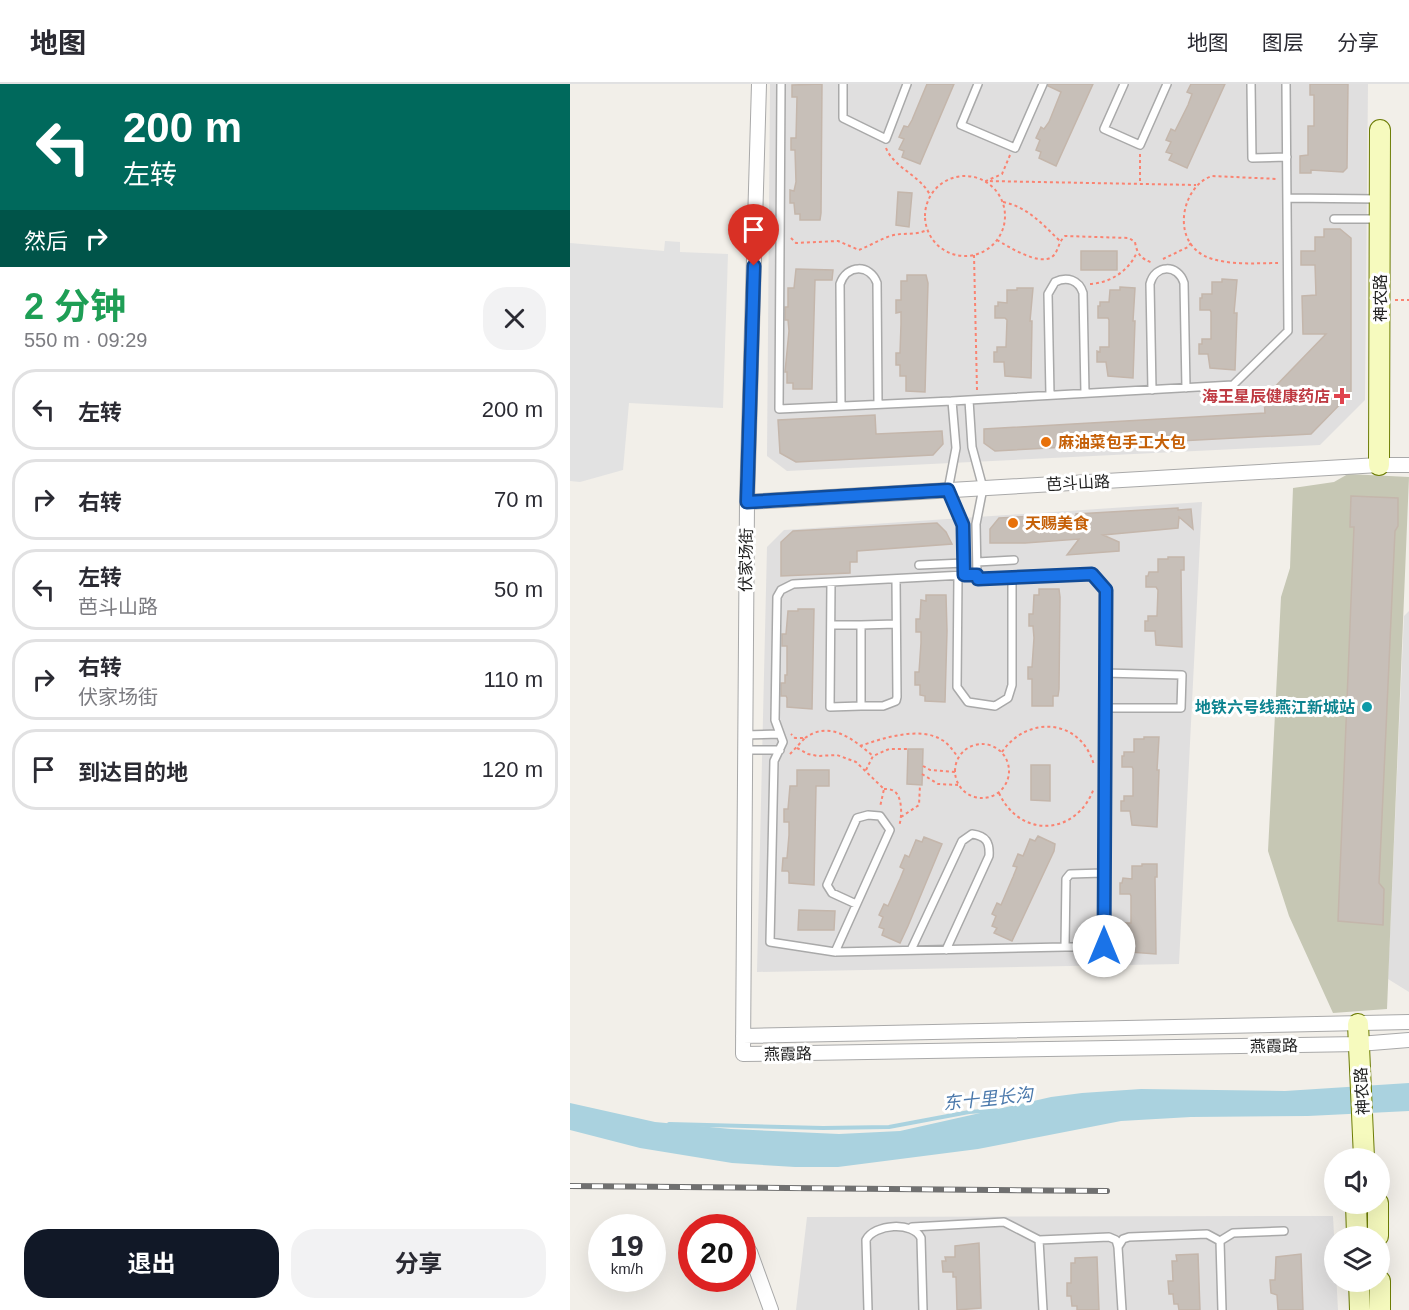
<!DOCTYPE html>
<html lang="zh">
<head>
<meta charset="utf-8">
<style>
  body { margin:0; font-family:Helvetica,"Noto Sans SC",sans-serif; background:#f2f2f3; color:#2b2b33; height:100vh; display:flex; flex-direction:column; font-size:22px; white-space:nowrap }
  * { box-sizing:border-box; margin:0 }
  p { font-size:20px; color:#7c7c81 }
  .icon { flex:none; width:33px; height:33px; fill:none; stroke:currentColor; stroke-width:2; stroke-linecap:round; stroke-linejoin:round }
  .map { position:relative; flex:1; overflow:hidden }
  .details { display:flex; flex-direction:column; background:#fff; width:570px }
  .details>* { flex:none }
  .banner { background:#00695c; color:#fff; overflow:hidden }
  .tools { position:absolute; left:754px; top:1064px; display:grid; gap:12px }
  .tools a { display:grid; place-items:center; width:66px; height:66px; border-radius:50%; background:#fff; box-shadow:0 6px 24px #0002; font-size:30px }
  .speed { position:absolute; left:18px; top:1130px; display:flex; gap:12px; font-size:30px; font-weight:700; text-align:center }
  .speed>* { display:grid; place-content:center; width:78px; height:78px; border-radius:50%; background:#fff; box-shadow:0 6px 24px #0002; line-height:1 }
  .speed small { font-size:15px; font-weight:400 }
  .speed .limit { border:9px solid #d22; background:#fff; color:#111 }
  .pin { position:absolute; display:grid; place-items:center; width:51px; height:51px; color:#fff; margin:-62px -26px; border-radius:50% 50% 50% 0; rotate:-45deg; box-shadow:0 0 6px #0007 }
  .pin .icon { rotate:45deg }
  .me { position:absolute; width:66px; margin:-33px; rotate:0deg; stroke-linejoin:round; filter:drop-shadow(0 0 4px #0008) }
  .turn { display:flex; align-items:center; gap:21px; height:126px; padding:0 24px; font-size:27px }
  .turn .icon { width:78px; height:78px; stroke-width:2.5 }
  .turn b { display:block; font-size:42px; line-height:51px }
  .then { display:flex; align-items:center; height:57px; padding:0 24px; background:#0003; gap:12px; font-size:22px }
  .round { display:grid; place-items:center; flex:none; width:63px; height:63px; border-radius:24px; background:#f2f2f3 }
  .overview { display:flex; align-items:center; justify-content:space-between; height:102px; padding:0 24px }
  h1 { font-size:36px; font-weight:700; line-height:45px; color:#1e9e55 }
  .primary-button { display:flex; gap:12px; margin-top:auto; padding:12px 24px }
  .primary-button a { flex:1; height:69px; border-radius:24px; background:#111827; color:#fff; font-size:24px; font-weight:700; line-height:69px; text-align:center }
  .primary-button a+a { background:#f2f2f3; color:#2b2b33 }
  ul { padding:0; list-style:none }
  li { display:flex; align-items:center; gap:18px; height:81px; margin:0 12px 9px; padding:0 12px; border:3px solid #e1e1e2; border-radius:24px }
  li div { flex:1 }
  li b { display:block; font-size:22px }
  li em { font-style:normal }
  header { display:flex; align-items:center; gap:36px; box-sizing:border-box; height:84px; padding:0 30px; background:#fff; border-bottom:2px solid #e1e1e2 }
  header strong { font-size:28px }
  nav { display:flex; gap:33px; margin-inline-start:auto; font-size:21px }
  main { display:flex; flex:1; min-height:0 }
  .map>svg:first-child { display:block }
  .residential { fill:#e0dfdf }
  .construction { fill:#c6c7b4 }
  .parking { fill:#e2e2e2 }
  .water { fill:#aad2df }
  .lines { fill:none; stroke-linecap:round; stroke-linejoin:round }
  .stream { stroke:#aad2df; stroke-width:4 }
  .building { fill:#c7bfb8; stroke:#c4b6ab; stroke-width:1.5 }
  .lane-casing { stroke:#a9a9a9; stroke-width:10 }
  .street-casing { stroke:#a9a9a9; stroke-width:16 }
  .secondary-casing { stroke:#6d7d05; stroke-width:22 }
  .path { stroke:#fa8371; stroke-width:2; stroke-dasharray:3 3; stroke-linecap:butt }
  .lane { stroke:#fff; stroke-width:7 }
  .street { stroke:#fff; stroke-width:14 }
  .secondary { stroke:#f6fabe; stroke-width:20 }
  .rail-casing { stroke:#707070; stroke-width:6 }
  .rail { stroke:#fff; stroke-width:4; stroke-dasharray:11; stroke-linecap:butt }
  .route-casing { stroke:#114b97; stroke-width:15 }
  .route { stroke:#1a73e8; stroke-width:10 }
  .health-dot { fill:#e0444e; stroke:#fff; stroke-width:2 }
  .food-dot { fill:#e8710a; stroke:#fff; stroke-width:2 }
  .culture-dot { fill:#0f9aa8; stroke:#fff; stroke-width:2 }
  .labels { text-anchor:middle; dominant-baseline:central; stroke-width:6; stroke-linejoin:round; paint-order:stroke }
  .street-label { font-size:16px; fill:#222; stroke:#fff }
  .health-label { font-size:16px; font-weight:bold; fill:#be3a42; stroke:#fff; text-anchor:end }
  .food-label { font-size:16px; font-weight:bold; fill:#c56008; stroke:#fff; text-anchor:start }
  .culture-label { font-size:16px; font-weight:bold; fill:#0d838f; stroke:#fff; text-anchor:end }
  .water-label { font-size:18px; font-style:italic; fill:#4a78ab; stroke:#fff }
</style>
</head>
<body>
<header>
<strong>地图</strong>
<nav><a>地图</a><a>图层</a><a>分享</a></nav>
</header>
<main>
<section class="details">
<div class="banner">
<div class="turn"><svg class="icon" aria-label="left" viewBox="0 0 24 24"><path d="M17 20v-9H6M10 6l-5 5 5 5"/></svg><div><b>200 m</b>左转</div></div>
<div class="then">然后<svg class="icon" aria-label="right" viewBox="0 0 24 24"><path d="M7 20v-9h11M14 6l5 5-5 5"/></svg></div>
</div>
<div class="overview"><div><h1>2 分钟</h1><p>550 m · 09:29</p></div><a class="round"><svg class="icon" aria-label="close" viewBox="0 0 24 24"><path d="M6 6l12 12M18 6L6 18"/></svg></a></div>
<ul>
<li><svg class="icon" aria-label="left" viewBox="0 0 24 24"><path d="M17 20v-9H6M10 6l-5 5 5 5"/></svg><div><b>左转</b></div><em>200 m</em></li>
<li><svg class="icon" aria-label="right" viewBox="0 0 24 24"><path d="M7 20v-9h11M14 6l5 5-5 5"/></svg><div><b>右转</b></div><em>70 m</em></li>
<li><svg class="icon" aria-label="left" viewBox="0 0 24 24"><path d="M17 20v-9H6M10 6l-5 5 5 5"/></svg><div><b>左转</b><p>芭斗山路</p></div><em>50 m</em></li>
<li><svg class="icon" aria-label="right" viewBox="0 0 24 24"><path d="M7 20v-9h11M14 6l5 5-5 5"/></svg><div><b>右转</b><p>伏家场街</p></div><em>110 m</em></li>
<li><svg class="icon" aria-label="arrive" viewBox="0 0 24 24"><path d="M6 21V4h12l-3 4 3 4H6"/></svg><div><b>到达目的地</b></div><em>120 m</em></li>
</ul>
<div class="primary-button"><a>退出</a><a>分享</a></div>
</section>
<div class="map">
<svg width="839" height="1226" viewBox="0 0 839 1226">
  <rect width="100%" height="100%" fill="#f2efe9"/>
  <path class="residential" d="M200 0H798L795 316 750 361 217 387 197 372Z
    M632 418 609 880 187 888 197 463 214 446Z
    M839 527V908L818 895 834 532Z
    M763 1132 768 1226H226L237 1133Z"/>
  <path class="construction" d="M778 390 839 393 817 925 763 929 719 832 698 767 711 513 720 484 723 404 764 398Z"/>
  <path class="parking" d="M95 157 110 158V168L158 170 153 324 59 319 53 386 10 398 0 397V159L94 167Z"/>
  <path class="water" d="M839 999V1027L738 1032 621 1033 551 1037 408 1065 268 1083H225L162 1079 70 1064 0 1046V1019L85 1038 161 1045 269 1050 330 1047 481 1013 512 1009 571 1005 715 1007Z"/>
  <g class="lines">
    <path class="stream" d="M99 1040 253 1044 319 1043 399 1028 426 1026"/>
  </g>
  <path class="building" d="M252 0 251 129 250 136H230V130H225L224 119H220V106L224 107 226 98 225 66H221V54H226L227 13H222V1Z
    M357 0H384L350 80 332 73 334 67 329 65 334 55 329 53 334 42 338 43 342 36Z
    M479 0H523L486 82 469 74 471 68 466 66 470 56 466 54 471 43 474 45 479 38 491 8 478 2Z
    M621 0H655L617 84 599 76 602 70 596 68 601 58 596 56 601 45 605 47 618 21 622 10 617 8Z
    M740 0H778L777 84 773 88 741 86V89H730V72L738 71V42H744V11H740Z
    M328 108 342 109 339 143 326 141Z
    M754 145H770L781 154V309L741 350 425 367 414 359V345L695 329 694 314 756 250H733L732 212 746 211 745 181H731V167H745V153H754Z
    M511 167H547V186H511Z
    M226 185 263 186 262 196H245L242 305H223V299H217V288H215L219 247 218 236H215V223H218V204H224Z
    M337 191H356L358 199 355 308 336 307V292H330V281H326V269H330L331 240V228L326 229V216H331V197H337Z
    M652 195 667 196 664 229H667L665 286 640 284 638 270H629V260H632V255H641V228L640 226H630V214H632V210H642V198H652Z
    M550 203 565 204 563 237H565L563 294 538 292 536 278H527V267L530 268V263H539V236L538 234H528V222H530V218H539L540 206H550Z
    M447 204H463L460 237H462L461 294 435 292 434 278H424V268H427V263H436L437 236 435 234H425V222H428V218L437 219V206H447Z
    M305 331 306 350 372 347 373 360 363 371 226 378 210 369 208 336Z
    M781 412 828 414V442L825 447 809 799 814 805 813 841 768 837 784 443H780Z
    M608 424V426L621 425 623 445 609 433 608 444 533 451 549 458V467L497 471 509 455 455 459H420V445L429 434 486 431V433L506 432V430Z
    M367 439 376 448 382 460 287 467V478H280V489L211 492V458L223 447Z
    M598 473H614V486H611L612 563 586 561 585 547H575V537H578V532H587L588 506 586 503H576V492H578L579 488H588V475H598Z
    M469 505H489L490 513 489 605 488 612H483V622H462V595H458V583H462L464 554 463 542H459V530H463L464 511H469Z
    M356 511H376L377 547 375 618 355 617V612L350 611V601H345V588H349L351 559V548H346V535H350L351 516 356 517Z
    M228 525H244L242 625 217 623V614L216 612H211V599H215V591H217V562H212V550H216L218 527H228Z
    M574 653H589L587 686H589L587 743 562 741 560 727H551V717H554V712H563V685L562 683H552V672H554V668H564V655H574Z
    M338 665H353L352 701 337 700Z
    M461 681H480V717L461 716Z
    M227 686H259V702H246L244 801 219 799V789L218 787H212L213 774H217L219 751V738H214V725H218L220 702H227Z
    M468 752 485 760 484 767 442 857 424 849 427 844 422 842 426 832 422 830 427 819 431 821 443 793 447 783 443 782 448 770 453 772 460 755 465 757Z
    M354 753 372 760 338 842 330 859 312 851 314 845 309 843 313 833 309 831 314 820 318 822 330 795 334 785 330 783 335 771 339 773 346 756 352 758Z
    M572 780H587V793H585L586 870 560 868 559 854H549V844H552V839H561V812L560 810H550V799H552L553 794 562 795V782H572Z
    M229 826 265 827 264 846H228Z
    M409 1159 411 1224 387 1226 386 1193H383V1188H373L372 1177H376L375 1173H385V1162Z
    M628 1170 630 1226H609L608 1220H604L603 1210H599L598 1197H603L602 1177H607L606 1171Z
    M731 1170 733 1226H708L707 1211 701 1209 700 1196H705L706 1173Z
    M527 1173 529 1226H507V1222H502L501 1212H497V1199H501V1179H505V1174Z"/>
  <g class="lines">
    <g class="lane-casing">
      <path id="lane" d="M211 0 209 325 382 317
        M273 0V34L316 55 337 0
        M408 0 391 41 445 64 473 0
        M554 0 534 45 570 61 597 0
        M681 0 682 74 717 73
        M717 114 808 115
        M764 135H808
        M582 306 580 200C585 180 608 180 614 199L616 304
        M480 311 478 210 485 198C497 192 509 196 513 209L515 309
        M399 316 663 301 718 247 716 0
        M399 316 402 363 413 404 406 440 407 491H394L393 441 378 406 386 364 382 317Z
        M271 322 270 200C277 180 300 180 307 199L308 320
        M407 478 444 476
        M349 481 394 479
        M394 491 223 500 211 506 207 513 205 636 213 658 204 677 200 858 265 868 495 863 496 795 500 790 533 789 536 506 522 490 408 495 407 491
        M388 492 387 603 398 618 425 622 438 614 442 601V494
        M326 495 327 613 326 617 313 622H291V541L326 540
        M261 498 260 623 291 622
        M261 541H291
        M534 589 612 591 611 624H534
        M174 651 210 650
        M174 666H210
        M495 863H534L533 789
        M341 866 392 757 402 750C416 752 420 758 419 772L376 866
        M265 868 320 746 310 732 298 731 287 734 257 801 262 809 286 820
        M342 1143 434 1138 469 1156 473 1226
        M469 1156 539 1153 546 1156 548 1163 552 1226
        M650 1157 663 1149 714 1147
        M548 1163 553 1155 559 1153 637 1150 650 1157 652 1226
        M298 1226 296 1156C304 1140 343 1137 351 1154L353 1226"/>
    </g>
    <g class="street-casing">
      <path id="street" d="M189 0 177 418 173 970 789 960 839 956
        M177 418 809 381H839
        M173 952 839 938
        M180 1168 201 1226"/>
    </g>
    <g class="secondary-casing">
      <path id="secondary" d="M809 381 810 46
        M788 940 794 1074
        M786 1119 787 1152
        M808 1119V1152
        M789 1197 790 1226
        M810 1197V1226"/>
    </g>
    <path class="path" d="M316 64C324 84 350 91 360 111
      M570 70V100
      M440 71 432 90 416 97 626 101
      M355 132a40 40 0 1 1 80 0a40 40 0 1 1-80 0Z
      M433 118C458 123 472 140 490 157
      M221 154 226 159 268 157 289 166C299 162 309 156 320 152 333 148 344 152 357 146
      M427 156C439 163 469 182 482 173 489 167 488 158 495 152L559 154 565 158C567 170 571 175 583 179
      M404 171 407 306
      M593 175 618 163 621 159
      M708 179C685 179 644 183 626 166 603 145 615 101 642 92L708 95
      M520 200C540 199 559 187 567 168
      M825 216H839
      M235 654C260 636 283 655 303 672
      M385 687a27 27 0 1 1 54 0a27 27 0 1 1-54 0Z
      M290 662C313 654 350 642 372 656 379 660 383 667 388 673
      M227 664 238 670 248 672 267 671 286 678 314 705 310 723
      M432 668C457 631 511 634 524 681
      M220 670 235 654H225L221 650
      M353 682 360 686 385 688
      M296 686 303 672 319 665H338
      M352 690 368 700 388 701
      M314 705C317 705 321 705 324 707 333 713 332 734 329 742
      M429 709C450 755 507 752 524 704
      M331 733 349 721 350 701"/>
    <use href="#lane" class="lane"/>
    <use href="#street" class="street"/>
    <use href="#secondary" class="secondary"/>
    <g class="rail-casing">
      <path id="rail" d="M0 1102 537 1107"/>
    </g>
    <use href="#rail" class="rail"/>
  </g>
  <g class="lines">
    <g class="route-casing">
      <path id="route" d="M184 182 177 418 378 406 393 441 394 491H407L408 495 522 490 536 506 534 862"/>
    </g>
    <use href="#route" class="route"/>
  </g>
  <path class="health-dot" d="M769 303h6v6h6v6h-6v6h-6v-6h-6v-6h6z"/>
  <g class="food-dot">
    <circle cx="476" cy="358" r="6"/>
    <circle cx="443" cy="439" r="6"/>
  </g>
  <circle class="culture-dot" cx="797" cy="623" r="6"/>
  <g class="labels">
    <g class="street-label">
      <text transform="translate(810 214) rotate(-90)">神农路</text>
      <text transform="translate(508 399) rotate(-3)">芭斗山路</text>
      <text transform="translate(176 476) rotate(-89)">伏家场街</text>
      <text transform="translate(704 962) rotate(-1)">燕霞路</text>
      <text transform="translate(218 970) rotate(-1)">燕霞路</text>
      <text transform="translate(792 1007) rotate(-93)">神农路</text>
    </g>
    <g class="health-label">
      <text x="760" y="312">海王星辰健康药店</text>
    </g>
    <g class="food-label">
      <text x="488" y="358">麻油菜包手工大包</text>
      <text x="455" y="439">天赐美食</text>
    </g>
    <g class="culture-label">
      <text x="785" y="623">地铁六号线燕江新城站</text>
    </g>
    <g class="water-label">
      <text transform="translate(418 1015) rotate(-6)">东十里长沟</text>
    </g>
  </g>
</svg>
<div class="tools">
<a><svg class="icon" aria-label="sound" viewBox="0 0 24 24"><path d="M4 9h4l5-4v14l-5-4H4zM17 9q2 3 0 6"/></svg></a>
<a><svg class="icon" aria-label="layers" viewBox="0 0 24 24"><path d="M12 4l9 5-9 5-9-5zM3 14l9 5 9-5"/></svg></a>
</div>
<div class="speed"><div>19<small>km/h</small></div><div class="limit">20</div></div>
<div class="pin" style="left:184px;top:182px;background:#d93025"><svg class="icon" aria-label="arrive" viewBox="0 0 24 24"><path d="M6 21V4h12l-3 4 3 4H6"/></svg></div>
<svg class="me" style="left:534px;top:862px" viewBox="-20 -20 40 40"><circle r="19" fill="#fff"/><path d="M0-13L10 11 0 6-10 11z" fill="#1a73e8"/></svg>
</div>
</main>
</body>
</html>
